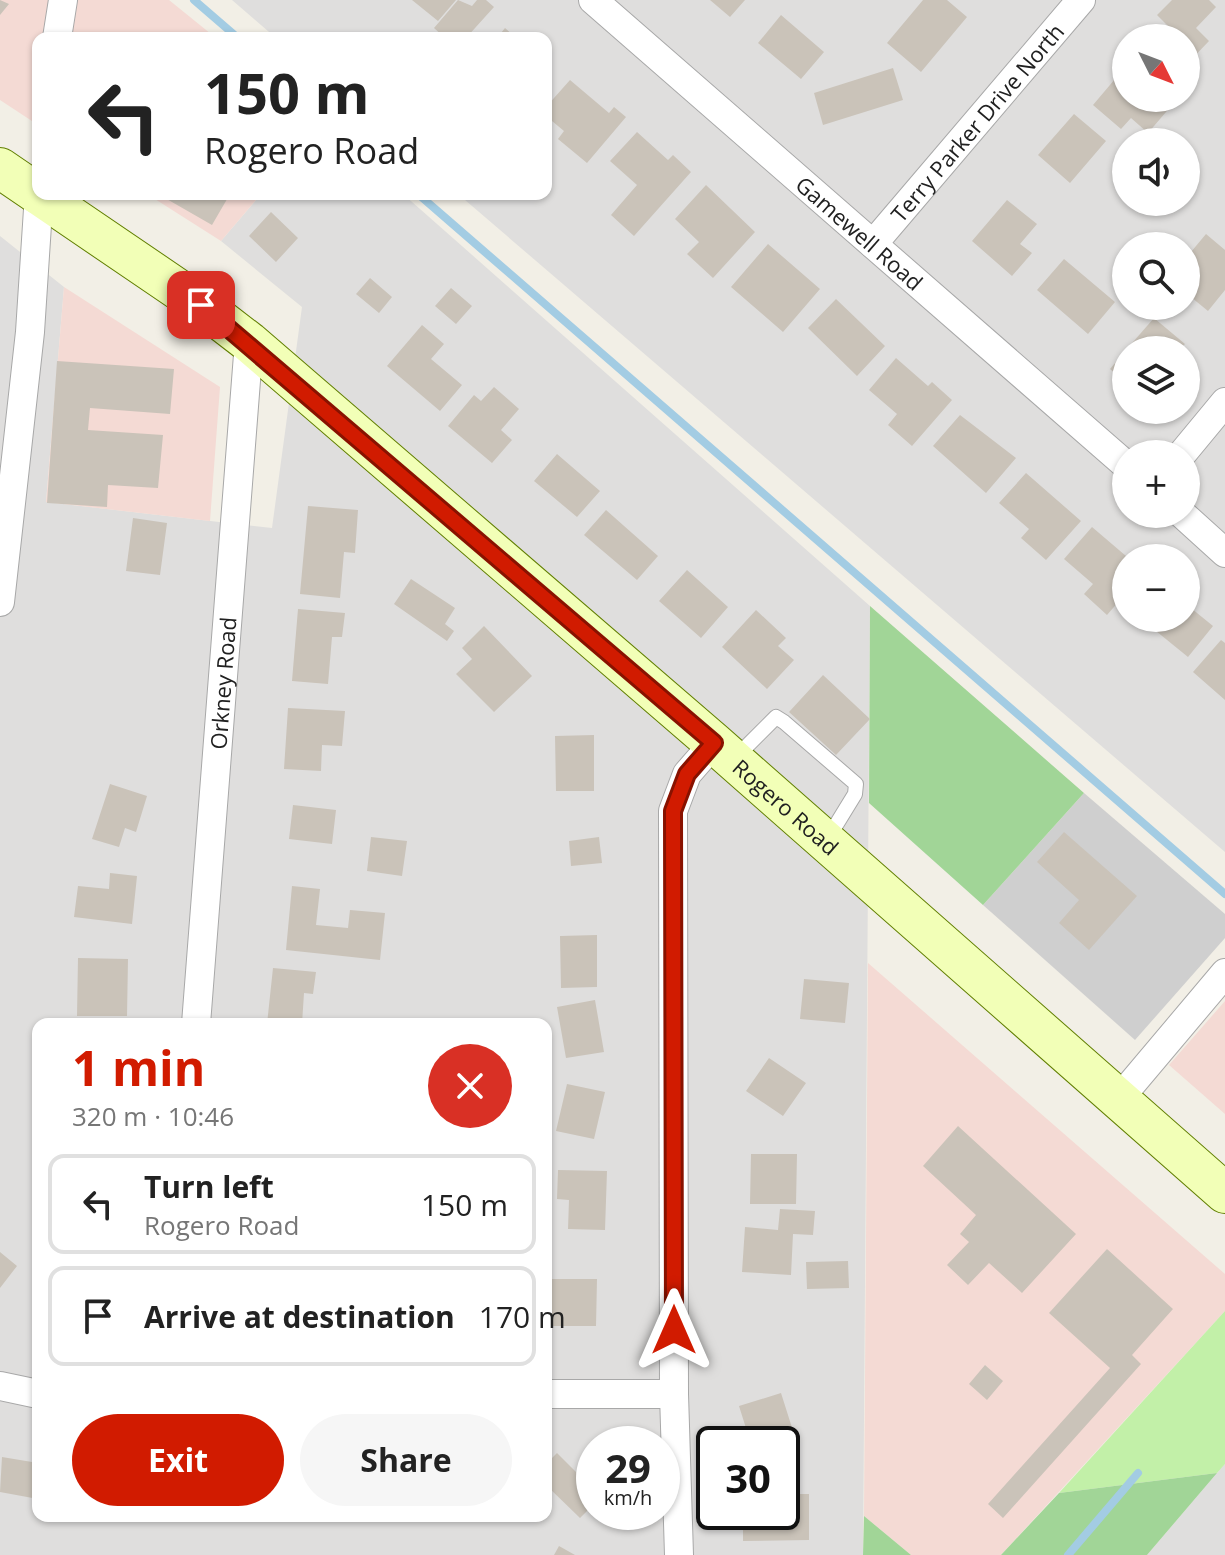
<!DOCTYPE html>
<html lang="en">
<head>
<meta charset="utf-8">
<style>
  body { margin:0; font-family:"Open Sans",sans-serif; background:#f6f6f6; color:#222; height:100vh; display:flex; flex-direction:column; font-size:30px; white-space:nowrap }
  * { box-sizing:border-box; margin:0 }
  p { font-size:26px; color:#767676 }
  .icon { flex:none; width:44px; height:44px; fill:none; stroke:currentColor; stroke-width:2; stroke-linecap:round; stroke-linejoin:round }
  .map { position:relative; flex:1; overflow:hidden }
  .drawer { position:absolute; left:32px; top:1018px; width:520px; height:504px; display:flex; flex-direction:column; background:#fff; border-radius:16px; box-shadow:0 2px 6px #0004 }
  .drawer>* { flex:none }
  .hud { position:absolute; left:32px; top:32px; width:520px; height:168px; border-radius:16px; box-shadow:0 2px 6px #0004; background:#fff; color:#222; overflow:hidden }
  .needle { width:52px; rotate:132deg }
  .controls { position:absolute; left:1112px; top:24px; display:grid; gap:16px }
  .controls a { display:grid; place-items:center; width:88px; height:88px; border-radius:50%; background:#fff; box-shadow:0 2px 6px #0004; font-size:40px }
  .speed { position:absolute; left:576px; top:1426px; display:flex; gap:16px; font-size:40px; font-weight:700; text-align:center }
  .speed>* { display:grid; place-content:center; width:104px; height:104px; border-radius:50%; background:#fff; box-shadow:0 2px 6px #0004; line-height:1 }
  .speed small { font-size:20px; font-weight:400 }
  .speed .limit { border:4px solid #111; border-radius:12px; background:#fff; color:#111 }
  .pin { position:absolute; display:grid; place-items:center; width:68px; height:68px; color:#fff; margin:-34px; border-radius:16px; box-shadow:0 4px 12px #0006 }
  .me { position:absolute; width:88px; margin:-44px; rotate:0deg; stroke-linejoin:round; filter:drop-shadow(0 0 6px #0008) }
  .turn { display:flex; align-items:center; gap:28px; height:168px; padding:0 40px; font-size:36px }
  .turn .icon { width:104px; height:104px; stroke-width:2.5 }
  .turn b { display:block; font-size:56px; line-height:68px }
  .round { display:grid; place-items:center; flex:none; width:84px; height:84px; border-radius:42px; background:#f6f6f6 }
  .summary { display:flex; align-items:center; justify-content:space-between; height:136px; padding:0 40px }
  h1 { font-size:48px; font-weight:700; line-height:60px; color:#d11b00 }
  .cta { display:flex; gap:16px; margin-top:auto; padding:16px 40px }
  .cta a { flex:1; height:92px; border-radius:48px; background:#d11b00; color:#fff; font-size:32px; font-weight:700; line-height:92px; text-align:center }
  .cta a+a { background:#f6f6f6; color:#222 }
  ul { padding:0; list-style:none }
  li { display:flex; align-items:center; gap:24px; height:100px; margin:0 16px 12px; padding:0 24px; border:4px solid #e0e0e0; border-radius:16px }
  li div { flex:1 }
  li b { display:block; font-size:30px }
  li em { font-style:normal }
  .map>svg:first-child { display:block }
  .residential { fill:#dfdedd; fill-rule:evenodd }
  .commercial { fill:#f4dad4 }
  .religious { fill:#cfcfcf }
  .grass { fill:#c2f0a8 }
  .forest { fill:#a1d597 }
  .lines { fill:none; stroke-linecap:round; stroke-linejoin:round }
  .stream { stroke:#a3cce3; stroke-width:8 }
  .building { fill:#cac3b9 }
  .lane-casing { stroke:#a8a8a8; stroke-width:16 }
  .street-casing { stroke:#a8a8a8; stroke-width:30 }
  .secondary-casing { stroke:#617f00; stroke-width:42 }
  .lane { stroke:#fff; stroke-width:14 }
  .street { stroke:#fff; stroke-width:28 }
  .secondary { stroke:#f2ffb7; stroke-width:40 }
  .route-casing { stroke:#881200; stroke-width:20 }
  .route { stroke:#d11b00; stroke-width:14 }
  .labels { text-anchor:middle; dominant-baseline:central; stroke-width:6; stroke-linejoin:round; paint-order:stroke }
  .street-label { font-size:22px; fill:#212121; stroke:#fff }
</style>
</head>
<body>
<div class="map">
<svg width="1225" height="1555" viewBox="0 0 1225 1555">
  <rect width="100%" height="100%" fill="#f2efe6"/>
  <path class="residential" d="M232 0H1225V852L458 194H546V38H276ZM1126 38H1186V98H1126ZM1126 142H1186V202H1126ZM1126 246H1186V306H1126ZM1126 350H1186V410H1126ZM1126 454H1186V514H1126ZM1126 558H1186V618H1126Z
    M261 194H403L870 606 863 1555H0V236L64 287 46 502 272 528 302 307 221 241ZM38 1024H546V1516H38ZM594 1444H662V1512H594ZM714 1444H782V1512H714Z
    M1225 1464V1555H1147L1217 1473Z"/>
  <path class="commercial" d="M0 0H169L216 38H38V125L0 100Z
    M147 194H261L221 241Z
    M64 287 220 387 210 521 46 502Z
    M868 963 1225 1274V1311L1001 1555H911L864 1516Z
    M1225 1001V1114L1169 1065Z"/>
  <path class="religious" d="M1084 793 1225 914V938L1135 1040 983 905Z"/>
  <path class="grass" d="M1225 1311V1464L1217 1473 1059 1493Z"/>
  <path class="forest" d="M870 606 1084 793 983 905 869 803Z
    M1217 1473 1147 1555H1001L1059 1493Z
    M864 1516 911 1555H863Z"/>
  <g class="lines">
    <path class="stream" d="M194 0 238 38
      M418 194 1225 894
      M1068 1555 1138 1473"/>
  </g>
  <path class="building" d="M0 0 9 4 0 15Z
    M412 0H456L438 21Z
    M458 0 472 6 477 0H486L494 7 466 38H445L434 28Z
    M710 0H745L730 17Z
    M923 0H947L967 17 921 72 887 43Z
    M1172 0H1209L1216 7 1196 28 1209 41 1186 65V38H1164L1172 30 1157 15Z
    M781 15 824 52 801 79 758 43Z
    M505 28 516 38H497Z
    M1126 66V98H1164L1172 105 1148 133 1131 118 1121 129 1093 105Z
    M893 68 903 100 823 125 814 93Z
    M570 80 609 113 614 107 626 117 587 163 558 139 564 131 546 116V107Z
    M1074 114 1106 141 1070 183 1038 155Z
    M637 132 668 160 673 155 691 172 634 236 611 215 637 185 610 161Z
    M706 185 755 232 713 278 687 254 699 242 675 219Z
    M158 194H230L212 225Z
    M1007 200 1037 224 1020 244 1032 253 1012 276 972 241Z
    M271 212 298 238 276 262 249 236Z
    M1206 234 1225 250V290L1208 311 1186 293V258Z
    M768 244 820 289 783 332 731 287Z
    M1064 259 1115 302 1088 334 1037 290Z
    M370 278 392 297 379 313 356 294Z
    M451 288 472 306 456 324 435 306Z
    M836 299 885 346 857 376 808 328Z
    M1154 318 1185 344 1179 350H1126Z
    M422 325 444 344 431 359 462 385 440 411 387 366Z
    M1126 350V382L1110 369Z
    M896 358 928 386 932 382 952 400 912 446 888 425 897 414 869 390Z
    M57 361 174 369 170 414 90 408 88 430 163 435 158 488 108 485 107 507 47 503Z
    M494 387 519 409 501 430 512 440 492 463 448 426 474 395 481 401Z
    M960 415 1016 458 986 493 933 446Z
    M557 454 600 491 577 517 534 481Z
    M1026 473 1081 521 1046 560 1021 538 1029 529 999 503Z
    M308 506 358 510 355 553 344 552 340 598 300 594Z
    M606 510 658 556 637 580 584 535Z
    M133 518 167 523 160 575 126 571Z
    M1092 527 1126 556V593L1107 615 1084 594 1093 584 1064 559Z
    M687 570 728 607 701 638 659 601Z
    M411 579 455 608 445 624 454 631 447 641 394 604Z
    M1186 604 1213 626 1188 657 1140 618H1186Z
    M298 609 345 613 342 637H332L328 684 292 681Z
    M756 610 786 638 778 646 794 660 767 689 722 647Z
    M484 626 532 676 494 712 456 674 472 659 462 648Z
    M1221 640 1225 643V700L1193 672Z
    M823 675 870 719 836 755 789 712Z
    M288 708 345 711 342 746 322 745 321 771 284 769Z
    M594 735V791H556L555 736Z
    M110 784 147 796 136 832 125 828 119 847 92 839Z
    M293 805 336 810 332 844 289 839Z
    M1064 832 1137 896 1089 950 1059 923 1079 900 1037 862Z
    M371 837 407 841 402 876 367 871Z
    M599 837 602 863 571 866 569 841Z
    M110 873 137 876 132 924 74 917 78 886 109 889Z
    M292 886 320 889 316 925 348 928 350 910 385 913 380 960 286 950Z
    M597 935V987L561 988 560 936Z
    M78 958 128 959 127 1016H77Z
    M273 968 316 972 313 994 304 993 302 1024H267Z
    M804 979 849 983 845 1023 800 1019Z
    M595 1000 604 1052 566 1058 557 1007Z
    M769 1058 806 1083 783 1116 746 1091Z
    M567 1084 605 1092 594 1139 556 1131Z
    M958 1126 1076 1234 1022 1293 989 1263 968 1285 947 1265 969 1242 960 1234 976 1215 923 1166Z
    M751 1154H797L796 1204H750Z
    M558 1170 607 1171 605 1230 568 1229 569 1200 557 1199Z
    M780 1209 815 1211 813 1235 793 1234 791 1275 742 1272 745 1227 778 1230Z
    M1107 1249 1173 1309 1132 1355 1141 1364 1003 1518 988 1504 1110 1368 1049 1313Z
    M0 1252 17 1266 0 1288Z
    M848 1261 849 1288 807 1289 806 1262Z
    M546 1279H597L596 1326H546Z
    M985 1365 1003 1381 987 1400 969 1384Z
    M781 1393 794 1434 751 1444 739 1406Z
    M557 1453 594 1490V1504L580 1518 546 1485V1464Z
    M2 1457 38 1463V1499L0 1492Z
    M782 1494H809V1540L743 1541V1512H782Z
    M559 1546 575 1555H554Z"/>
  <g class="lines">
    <g class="lane-casing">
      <path id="lane" d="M735 758 776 717 784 722 856 784 855 794 828 838"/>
    </g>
    <g class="street-casing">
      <g id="street">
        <path id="s1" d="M593 0 1126 465"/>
        <path d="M57 38 63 0"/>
        <path id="s2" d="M873 244 1081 0"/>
        <path d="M1182 454 1225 402"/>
        <path d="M1182 514 1225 553"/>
        <path d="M0 602 30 332 39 194"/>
        <path id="s3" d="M196 1024 249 342"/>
        <path d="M1118 1100 1225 973"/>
        <path d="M0 1386 38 1394"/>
        <path d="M546 1394H674"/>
        <path d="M679 1555 674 1394 673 811 687 774 714 743"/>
      </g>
    </g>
    <g class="secondary-casing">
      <g id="secondary">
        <path d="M0 168 38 194"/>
        <path id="s4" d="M38 194 201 305 249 342 714 743 1225 1193"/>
      </g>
    </g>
    <use href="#lane" class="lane"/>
    <use href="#street" class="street"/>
    <use href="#secondary" class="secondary"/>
  </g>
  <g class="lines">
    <g class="route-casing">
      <path id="route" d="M201 305 714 743 687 774 673 811 674 1330"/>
    </g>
    <use href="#route" class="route"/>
  </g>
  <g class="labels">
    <g class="street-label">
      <text stroke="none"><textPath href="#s2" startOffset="160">Terry Parker Drive North</textPath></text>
      <text stroke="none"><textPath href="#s1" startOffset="354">Gamewell Road</textPath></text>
      <text stroke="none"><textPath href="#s3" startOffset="342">Orkney Road</textPath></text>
      <text stroke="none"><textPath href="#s4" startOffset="968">Rogero Road</textPath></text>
    </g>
  </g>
</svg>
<div class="controls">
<a><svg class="needle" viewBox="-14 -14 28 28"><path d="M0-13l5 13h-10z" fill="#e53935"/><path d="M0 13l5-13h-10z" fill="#767676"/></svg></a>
<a><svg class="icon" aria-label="sound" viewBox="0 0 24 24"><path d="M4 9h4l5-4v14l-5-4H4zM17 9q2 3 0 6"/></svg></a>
<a><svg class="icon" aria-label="search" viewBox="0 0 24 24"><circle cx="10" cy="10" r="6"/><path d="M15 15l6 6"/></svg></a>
<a><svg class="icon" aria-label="layers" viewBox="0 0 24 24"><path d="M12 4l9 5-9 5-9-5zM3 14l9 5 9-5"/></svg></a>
<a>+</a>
<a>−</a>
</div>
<div class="speed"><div>29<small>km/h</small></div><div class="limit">30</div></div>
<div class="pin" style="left:201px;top:305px;background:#d93025"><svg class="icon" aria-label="arrive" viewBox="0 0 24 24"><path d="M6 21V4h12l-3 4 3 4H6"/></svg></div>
<svg class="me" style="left:674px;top:1330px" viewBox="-20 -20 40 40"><path d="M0-17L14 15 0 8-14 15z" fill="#d11b00" stroke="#fff" stroke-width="4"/></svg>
<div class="hud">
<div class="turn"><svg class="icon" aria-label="left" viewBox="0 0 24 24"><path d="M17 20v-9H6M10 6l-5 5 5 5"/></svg><div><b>150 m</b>Rogero Road</div></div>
</div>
<section class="drawer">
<div class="summary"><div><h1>1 min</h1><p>320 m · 10:46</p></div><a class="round" style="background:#d93025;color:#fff"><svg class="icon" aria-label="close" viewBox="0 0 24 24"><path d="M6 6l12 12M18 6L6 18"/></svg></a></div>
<ul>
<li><svg class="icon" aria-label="left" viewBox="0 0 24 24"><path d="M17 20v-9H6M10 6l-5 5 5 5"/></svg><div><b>Turn left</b><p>Rogero Road</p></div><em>150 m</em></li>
<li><svg class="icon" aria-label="arrive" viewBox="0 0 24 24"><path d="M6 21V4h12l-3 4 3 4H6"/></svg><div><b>Arrive at destination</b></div><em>170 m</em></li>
</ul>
<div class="cta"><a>Exit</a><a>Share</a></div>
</section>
</div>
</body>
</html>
